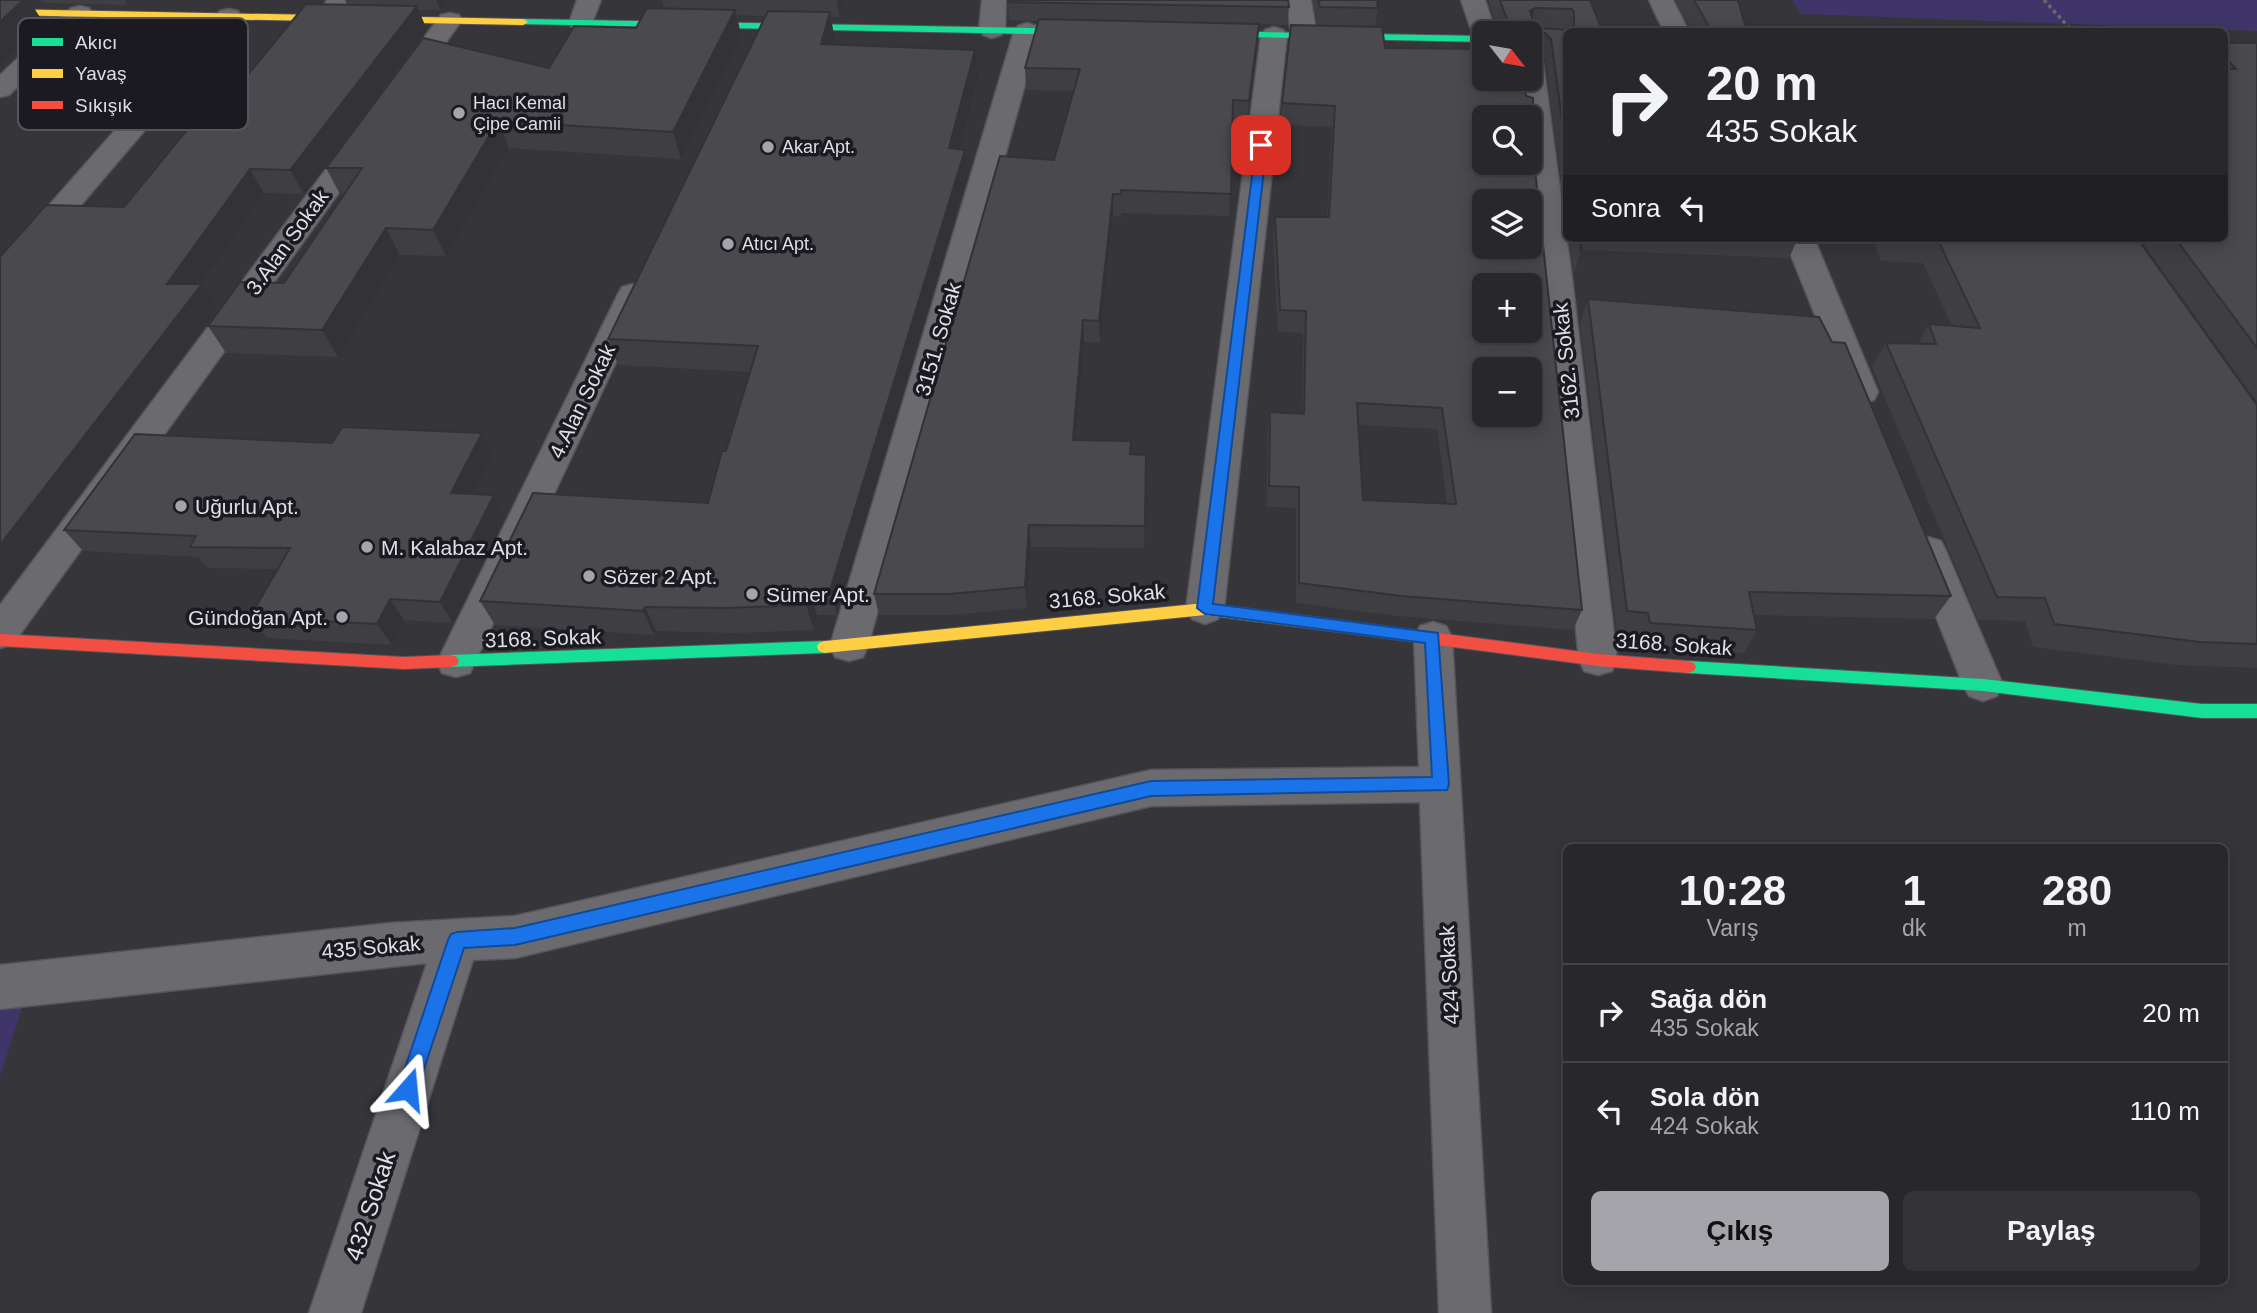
<!DOCTYPE html>
<html lang="tr">
<head>
<meta charset="utf-8">
<style>
  body { margin:0; font-family:Helvetica,sans-serif; background:#343438; color:#f1f3f6; height:100vh; display:flex; flex-direction:column; font-size:26px; white-space:nowrap }
  * { box-sizing:border-box; margin:0 }
  p { font-size:23px; color:#a5a6a9 }
  .icon { flex:none; width:38px; height:38px; fill:none; stroke:currentColor; stroke-width:2; stroke-linecap:round; stroke-linejoin:round }
  .map { position:relative; flex:1; overflow:hidden }
  .sheet { position:absolute; left:1563px; top:844px; width:665px; height:441px; display:flex; flex-direction:column; background:#28282c; border-radius:10px; box-shadow:0 4px 18px #0003,0 0 0 2px #444448 }
  .sheet>* { flex:none }
  .hud { position:absolute; left:1563px; top:28px; width:665px; height:214px; border-radius:10px; box-shadow:0 4px 18px #0003,0 0 0 2px #444448; background:#28282c; color:#f1f3f6; overflow:hidden }
  .needle { width:46px; rotate:121deg }
  .fabs { position:absolute; left:1472px; top:21px; display:grid; gap:14px }
  .fabs a { display:grid; place-items:center; width:70px; height:70px; border-radius:10px; background:#28282c; box-shadow:0 4px 18px #0003,0 0 0 2px #444448; font-size:35px }
  .pin { position:absolute; display:grid; place-items:center; width:60px; height:60px; color:#fff; margin:-30px; border-radius:14px; box-shadow:0 4px 10px #0006 }
  .me { position:absolute; width:77px; margin:-38px; rotate:18deg; stroke-linejoin:round; filter:drop-shadow(0 0 5px #0008) }
  .turn { display:flex; align-items:center; gap:24px; height:147px; padding:0 28px; font-size:32px }
  .turn .icon { width:91px; height:91px; stroke-width:2.5 }
  .turn b { display:block; font-size:49px; line-height:60px }
  .then { display:flex; align-items:center; height:66px; padding:0 28px; background:#0003; gap:14px; font-size:26px }
  .eta { display:flex; justify-content:space-evenly; align-items:center; height:119px; text-align:center }
  .eta b { font-size:42px; font-weight:800; line-height:49px }
  .action { display:flex; gap:14px; margin-top:auto; padding:14px 28px }
  .action a { flex:1; height:80px; border-radius:10px; background:#a4a4aa; color:#111; font-size:28px; font-weight:800; line-height:80px; text-align:center }
  .action a+a { background:#343438; color:#f1f3f6 }
  ul { padding:0; list-style:none }
  li { display:flex; align-items:center; gap:21px; height:98px; padding:0 28px; border-top:2px solid #444448 }
  li div { flex:1 }
  li b { display:block; font-size:26px }
  li em { font-style:normal }
  .map>svg:first-child { display:block }
  .green { fill:#3f3569 }
  .lines { fill:none; stroke-linecap:round; stroke-linejoin:round }
  .street-casing { stroke:#545459; stroke-width:3 }
  .fast-casing { stroke:#545459; stroke-width:2 }
  .slow-casing { stroke:#545459; stroke-width:2 }
  .jam-casing { stroke:#545459; stroke-width:2 }
  .path { stroke:#6b6b6e; stroke-width:3.5; stroke-dasharray:3.5 3.5; stroke-linecap:butt }
  .street { fill:#6b6a6f; fill-rule:evenodd }
  .fast { fill:#16e098; fill-rule:evenodd }
  .slow { fill:#ffcf43; fill-rule:evenodd }
  .jam { fill:#f24e42; fill-rule:evenodd }
  .wall { fill:#3f3f43; fill-rule:evenodd }
  .shaded-wall { fill:#333337 }
  .building { fill:#49494e; stroke:#333337; stroke-width:2; fill-rule:evenodd }
  .route { fill:#1a73e8; stroke:#114b97; stroke-width:2 }
  .poi-dot { fill:#a4a4aa; stroke:#1b1a20; stroke-width:2.5 }
  .labels { text-anchor:middle; dominant-baseline:central; stroke-width:7; stroke-linejoin:round; paint-order:stroke }
  .far-poi-label { font-size:18px; fill:#dfdfe6; stroke:#1b1a20; text-anchor:start }
  .street-label { font-size:21px; fill:#dfdfe6; stroke:#1b1a20 }
  .poi-label { font-size:21px; fill:#dfdfe6; stroke:#1b1a20; text-anchor:start }
  .near-street-label { font-size:24px; fill:#dfdfe6; stroke:#1b1a20 }
  .key { fill:#1b1a20; stroke:#56555b; stroke-width:2 }
  .key-label { font-size:19px; fill:#dfdfe6 }
</style>
</head>
<body>
<div class="map">
<svg width="2257" height="1313" viewBox="0 0 2257 1313">
  <rect width="100%" height="100%" fill="#35353a"/>
  <path class="green" d="M1792 0H2257V31L1801 14Z
    M28 989 0 1077V993Z"/>
  <g class="lines">
    <g class="street-casing">
      <path id="street" d="M327 0H351L336 23 327 25 318 23 315 18Z
        M577 0H601L590 28 581 30 572 28 569 23Z
        M982 0H1006L1005 30 1001 35 992 38 983 35 979 30Z
        M1287 0H1311L1317 36 1313 41 1304 44 1295 41 1291 36Z
        M1461 0H1485L1496 33H1484V44L1475 41Z
        M1649 0H1673L1689 32H1664Z
        M80 6 89 8 92 13 89 18 9 95 0 97V75L71 8Z
        M229 9 238 11 241 16 238 21 11 287 0 290V261L220 11Z
        M450 13 459 15 462 20 412 90 403 92 394 90 390 84 394 78 441 15Z
        M1027 23 1036 26 1040 31 868 646 863 657 849 661 835 657 830 646 1014 31 1018 26Z
        M1274 27 1283 30 1287 35 1224 609 1218 619 1205 624 1192 619 1186 609 1261 35 1265 30Z
        M1530 54 1539 57 1543 62 1572 278 1617 660 1612 671 1598 675 1584 671 1579 660 1529 163 1530 117H1523L1519 79H1530Z
        M364 130 374 132 378 138 374 144 13 644 0 648V605L354 132Z
        M1784 238H1814L1878 392 1874 400 1862 403 1850 400 1846 392Z
        M633 284 644 287 648 294 475 662 470 673 456 677 442 673 437 662 618 294 622 287Z
        M1928 537 1941 541 1946 551 2003 685 1997 696 1983 701 1969 696 1963 685 1910 551 1915 541Z
        M1433 622 1446 626 1452 637 1491 1313H1439L1420 802 1151 806 515 958 473 960 361 1313H309L427 963 0 1009V965L391 923 515 916 1151 770 1419 767 1414 637 1420 626Z"/>
    </g>
    <g class="fast-casing">
      <path id="fast" d="M523 19 1086 29 1091 32 1086 35 519 24 518 22Z
        M1206 31 1484 36V42L1202 36V32Z
        M825 641 831 643 833 647 831 651 825 653 451 667 445 665 443 661 445 657 451 655Z
        M1688 661 1983 679 2202 704H2257V718H2202L1983 691 1688 673 1682 671 1680 667 1682 663Z"/>
    </g>
    <g class="slow-casing">
      <path id="slow" d="M0 9 523 19 528 22 523 25 0 15Z
        M1205 603 1315 617 1320 619 1323 623 1320 627 1315 629 1205 615 825 653 819 651 817 647 819 643 825 641Z"/>
    </g>
    <g class="jam-casing">
      <path id="jam" d="M1315 617 1598 654 1688 661 1694 663 1696 667 1694 671 1688 673 1598 666 1315 629 1310 627 1307 623 1310 619Z
        M0 634 404 657 451 655 457 657 459 661 457 665 451 667 404 669 0 646Z"/>
    </g>
    <path class="path" d="M2044 0 2073 32"/>
    <use href="#street" class="street"/>
    <use href="#fast" class="fast"/>
    <use href="#slow" class="slow"/>
    <use href="#jam" class="jam"/>
  </g>
  <path class="wall" d="M42 0H133L128 5 44 3Z
    M345 0H448L441 10H418L427 30 304 194 264 193 201 284H202L218 309 0 600V257L124 207 204 126 347 5Z
    M662 0H844L840 17H831L834 37 832 45 975 50 978 75 958 149 968 176 837 615H817L814 630 736 633 656 631 654 635 495 625 480 601 708 503 726 451 750 372 618 365 608 339 765 16 737 15 741 36 681 159 509 148 446 256 400 255 338 357 226 353 208 326 284 283 344 195 340 194 326 168 636 28 664 8Z
    M1008 0 1289 7 1287 25 1259 24 1247 123 1232 122 1229 216 1121 213V217L1113 216 1100 343 1084 342 1076 440 1131 454 1146 455 1144 548 1031 547 1027 608 953 615H879L874 594 1054 160 1074 91 1026 90 1025 68 1038 21 1009 20Z
    M1312 0H1377L1378 8 1375 26 1385 48 1526 96 1532 142 1582 610 1573 630 1397 616 1296 603V508L1267 507V434L1270 412 1302 414 1303 333 1278 332 1273 239 1275 217H1327L1332 127 1280 125 1291 25H1318ZM1358 425 1437 429 1447 504 1363 500Z
    M1488 0H1590L1603 32H1566V216L1545 60 1540 55 1533 53 1530 68V33H1499Z
    M1674 0H1738L1747 32H1693Z
    M2224 43H2257V402L2139 238H2224Z
    M1569 238H1798L1789 258 1581 250 1574 273Z
    M1872 238H2137L2257 405V668L2176 665 2033 647 2025 621 1978 620 1872 367 1886 343H1918L1929 324 1952 326 1923 263 1881 261Z
    M1588 299 1951 596 1934 619 1754 615 1757 630 1744 653 1639 645 1637 635 1617 633 1580 323Z
    M482 433 493 455 474 494 494 495 505 517 453 623 404 620 392 645 267 638 250 617 278 569 208 568 198 557 83 551 64 530 332 443Z"/>
  <path class="shaded-wall" d="M23 0H29L43 22 0 66V22Z
    M125 0H133L128 5Z
    M436 0H448L441 10Z
    M837 0H844L840 17Z
    M417 6 427 30 304 194 290 170Z
    M1535 8 1530 29V11Z
    M735 10 741 36 681 159 673 132Z
    M830 12 834 37 826 70 821 44Z
    M1259 24 1257 45 1247 123 1249 101Z
    M975 50 978 75 952 174 949 148Z
    M498 121 509 148 446 256 433 230Z
    M965 150 968 176 837 615 830 590Z
    M250 169 264 193 190 300 202 284 218 309 0 600V545L167 284Z
    M1113 194V216L1100 343 1099 321Z
    M386 228 400 255 338 357 322 330Z
    M1083 320 1084 342 1074 462 1073 440Z
    M482 433 493 455 464 514 451 493Z
    M494 495 505 517 453 623 440 602Z
    M1029 525 1031 547 1027 608 1025 587Z
    M810 590 817 615 814 630 806 605Z
    M390 599 404 620 392 645 377 624Z
    M645 607 656 631 654 635 643 611Z"/>
  <path class="building" d="M0 0H23L0 22Z
    M1008 0H1288L1289 7 1008 2Z
    M1318 0H1377L1378 8 1320 7Z
    M1500 0H1590L1603 32H1566V149L1551 39 1545 33 1534 31 1533 55H1530V33H1512ZM1535 8 1572 9 1574 12V28L1572 30 1535 28 1530 11Z
    M1694 0H1738L1747 32H1712Z
    M306 4 417 6 290 170 250 169 167 284H202L0 545V257L46 205 124 207 191 125 204 126 233 93Z
    M647 8 735 10 673 132 498 121 433 230 386 228 322 330 208 326 240 282 284 283 362 168H326L423 38 549 68 574 26 636 28Z
    M768 11 830 12 821 44 975 50 949 148 965 150 830 590H810L806 605 727 608 645 607 643 611 480 601 533 493 708 503 722 451H726L758 346 608 339Z
    M1039 19 1259 24 1249 101 1233 100 1231 194 1121 190V194H1113L1099 321 1083 320 1073 440 1131 441 1130 454 1146 455 1145 526 1029 525 1025 587 949 594H874L1000 156 1054 160 1080 69 1025 68Z
    M1291 25 1382 27 1385 48 1484 49V79H1524L1526 96 1533 98 1532 142 1582 610 1402 596 1299 583V487L1269 486 1270 412 1304 414 1306 311 1280 310 1275 217H1329L1335 106 1282 103ZM1484 117H1530V163H1484ZM1484 201H1530V247H1484ZM1484 285H1530V331H1484ZM1484 369H1530V415H1484ZM1357 403 1442 408 1456 504 1363 500Z
    M2224 43H2257V348L2175 238H2224V69H2236L2224 56Z
    M1579 238H1582L1581 252Z
    M1937 238H2137L2257 405V644L2200 642 2054 624 2045 598 1997 597 1886 343 1936 344 1929 324 1980 328Z
    M1588 299 1819 317 1832 342 1845 343 1951 596 1749 592 1757 630 1650 623 1648 613 1627 611Z
    M342 427 482 433 451 493 494 495 440 602 390 599 377 624 250 617 290 548 190 547 196 536 64 530 135 434 332 443Z"/>
  <path class="route" d="M1261 141 1267 145 1213 604 1438 633 1449 784 1447 790 1151 796 515 945 464 948 415 1096 408 1099 401 1096 398 1089 448 940 451 934 457 932 515 928 1151 781 1432 777 1425 643 1205 614 1197 608 1256 145Z"/>
  <g class="poi-dot">
    <circle cx="459" cy="113" r="7"/>
    <circle cx="768" cy="147" r="7"/>
    <circle cx="728" cy="244" r="7"/>
    <circle cx="181" cy="506" r="7"/>
    <circle cx="367" cy="547" r="7"/>
    <circle cx="589" cy="576" r="7"/>
    <circle cx="752" cy="594" r="7"/>
    <circle cx="342" cy="617" r="7"/>
  </g>
  <g class="labels">
    <g class="far-poi-label">
      <text x="473" y="103">Hacı Kemal<tspan x="473" dy="21">Çipe Camii</tspan></text>
      <text x="782" y="147">Akar Apt.</text>
      <text x="742" y="244">Atıcı Apt.</text>
    </g>
    <g class="street-label">
      <text transform="translate(287 242) rotate(-54)">3.Alan Sokak</text>
      <text transform="translate(938 339) rotate(-74)">3151. Sokak</text>
      <text transform="translate(1566 361) rotate(-96)">3162. Sokak</text>
      <text transform="translate(582 401) rotate(-64)">4.Alan Sokak</text>
      <text transform="translate(1107 596) rotate(-5)">3168. Sokak</text>
      <text transform="translate(543 638) rotate(-2)">3168. Sokak</text>
      <text transform="translate(1674 644) rotate(4)">3168. Sokak</text>
      <text transform="translate(371 947) rotate(-5)">435 Sokak</text>
      <text transform="translate(1449 975) rotate(-93)">424 Sokak</text>
    </g>
    <g class="poi-label">
      <text x="195" y="506">Uğurlu Apt.</text>
      <text x="381" y="547">M. Kalabaz Apt.</text>
      <text x="603" y="576">Sözer 2 Apt.</text>
      <text x="766" y="594">Sümer Apt.</text>
      <text x="328" y="617" text-anchor="end">Gündoğan Apt.</text>
    </g>
    <g class="near-street-label">
      <text transform="translate(370 1206) rotate(-72)">432 Sokak</text>
    </g>
  </g>
  <rect x="18" y="18" width="230" height="112" rx="10" class="key"/>
  <rect x="32" y="38" width="31" height="8" fill="#16e098"/>
  <rect x="32" y="69" width="31" height="9" fill="#ffcf43"/>
  <rect x="32" y="101" width="31" height="8" fill="#f24e42"/>
  <g class="key-label">
    <text x="75" y="49">Akıcı</text>
    <text x="75" y="80">Yavaş</text>
    <text x="75" y="112">Sıkışık</text>
  </g>
</svg>
<div class="fabs">
<a><svg class="needle" viewBox="-14 -14 28 28"><path d="M0-13l5 13h-10z" fill="#e53935"/><path d="M0 13l5-13h-10z" fill="#a5a6a9"/></svg></a>
<a><svg class="icon" aria-label="search" viewBox="0 0 24 24"><circle cx="10" cy="10" r="6"/><path d="M15 15l6 6"/></svg></a>
<a><svg class="icon" aria-label="layers" viewBox="0 0 24 24"><path d="M12 4l9 5-9 5-9-5zM3 14l9 5 9-5"/></svg></a>
<a>+</a>
<a>−</a>
</div>
<div class="pin" style="left:1261px;top:145px;background:#d93025"><svg class="icon" aria-label="arrive" viewBox="0 0 24 24"><path d="M6 21V4h12l-3 4 3 4H6"/></svg></div>
<svg class="me" style="left:408px;top:1089px" viewBox="-20 -20 40 40"><path d="M0-17L14 15 0 8-14 15z" fill="#1a73e8" stroke="#fff" stroke-width="4"/></svg>
<div class="hud">
<div class="turn"><svg class="icon" aria-label="right" viewBox="0 0 24 24"><path d="M7 20v-9h11M14 6l5 5-5 5"/></svg><div><b>20 m</b>435 Sokak</div></div>
<div class="then">Sonra<svg class="icon" aria-label="left" viewBox="0 0 24 24"><path d="M17 20v-9H6M10 6l-5 5 5 5"/></svg></div>
</div>
<section class="sheet">
<div class="eta">
<div><b>10:28</b><p>Varış</p></div>
<div><b>1</b><p>dk</p></div>
<div><b>280</b><p>m</p></div>
</div>
<ul>
<li><svg class="icon" aria-label="right" viewBox="0 0 24 24"><path d="M7 20v-9h11M14 6l5 5-5 5"/></svg><div><b>Sağa dön</b><p>435 Sokak</p></div><em>20 m</em></li>
<li><svg class="icon" aria-label="left" viewBox="0 0 24 24"><path d="M17 20v-9H6M10 6l-5 5 5 5"/></svg><div><b>Sola dön</b><p>424 Sokak</p></div><em>110 m</em></li>
</ul>
<div class="action"><a>Çıkış</a><a>Paylaş</a></div>
</section>
</div>
</body>
</html>
